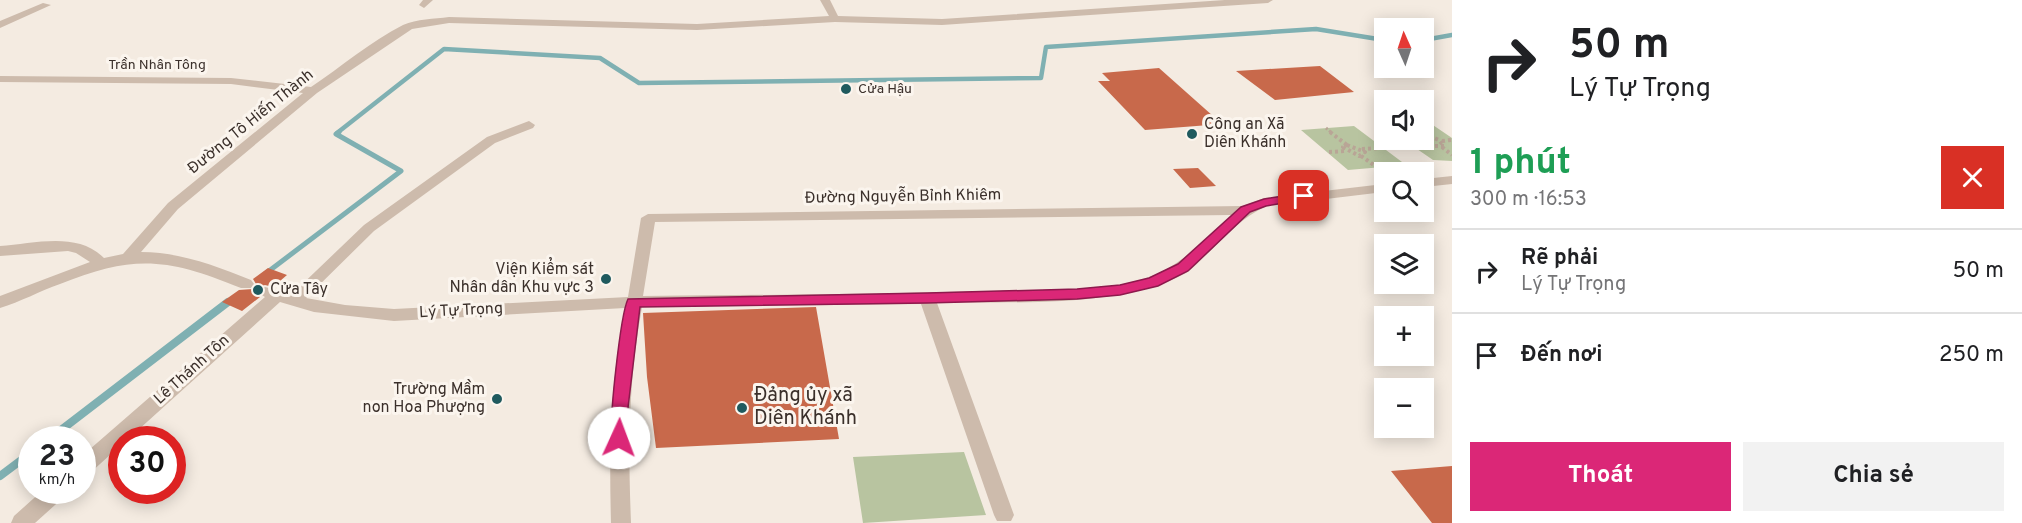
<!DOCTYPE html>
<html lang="vi">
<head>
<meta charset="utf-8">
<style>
  body { margin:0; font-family:Overpass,sans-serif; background:#f2f2f2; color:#202124; height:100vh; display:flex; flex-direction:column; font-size:22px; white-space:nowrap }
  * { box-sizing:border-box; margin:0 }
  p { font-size:20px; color:#757577 }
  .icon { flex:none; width:33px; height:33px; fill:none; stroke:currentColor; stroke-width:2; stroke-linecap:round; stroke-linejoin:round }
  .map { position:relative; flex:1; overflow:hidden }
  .side { display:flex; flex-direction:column; background:#fff; width:570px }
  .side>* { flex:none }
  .guide { background:#fff; color:#202124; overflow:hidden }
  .needle { width:39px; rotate:357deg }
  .buttons { position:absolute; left:1374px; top:18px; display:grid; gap:12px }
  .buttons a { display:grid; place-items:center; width:60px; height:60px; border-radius:0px; background:#fff; box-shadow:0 3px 15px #0003; font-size:30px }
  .speed { position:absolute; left:18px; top:426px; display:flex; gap:12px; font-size:30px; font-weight:700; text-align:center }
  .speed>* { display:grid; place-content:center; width:78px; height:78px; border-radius:50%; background:#fff; box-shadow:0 3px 15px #0003; line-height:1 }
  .speed small { font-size:15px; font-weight:400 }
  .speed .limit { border:9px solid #d22; background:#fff; color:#111 }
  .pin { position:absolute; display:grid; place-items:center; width:51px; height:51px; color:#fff; margin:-26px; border-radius:12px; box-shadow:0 3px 9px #0006 }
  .me { position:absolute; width:66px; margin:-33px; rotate:2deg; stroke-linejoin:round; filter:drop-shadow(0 0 4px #0008) }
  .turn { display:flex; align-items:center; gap:21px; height:126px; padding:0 18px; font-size:27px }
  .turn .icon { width:78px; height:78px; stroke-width:2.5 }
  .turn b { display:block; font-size:42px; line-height:51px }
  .round { display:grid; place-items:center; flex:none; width:63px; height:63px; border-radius:0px; background:#f2f2f2 }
  .headline { display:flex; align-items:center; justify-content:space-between; height:102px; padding:0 18px }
  h1 { font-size:36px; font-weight:700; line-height:45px; color:#1e9e55 }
  .action { display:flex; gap:12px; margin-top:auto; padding:12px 18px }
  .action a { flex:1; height:69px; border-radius:0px; background:#db2777; color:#fff; font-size:24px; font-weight:700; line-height:69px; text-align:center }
  .action a+a { background:#f2f2f2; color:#202124 }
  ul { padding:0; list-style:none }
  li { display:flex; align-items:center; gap:18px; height:84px; padding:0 18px; border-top:2px solid #e0e0e0 }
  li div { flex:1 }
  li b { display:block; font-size:22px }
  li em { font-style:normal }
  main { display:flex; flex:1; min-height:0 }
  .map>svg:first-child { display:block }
  .green { fill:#b8c4a0 }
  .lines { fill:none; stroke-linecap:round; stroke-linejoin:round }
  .stream-far2 { stroke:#7fb0b2; stroke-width:4.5 }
  .stream-far1 { stroke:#7fb0b2; stroke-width:5 }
  .stream { stroke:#7fb0b2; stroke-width:8 }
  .building { fill:#c8694b }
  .path-far1 { stroke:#b9a596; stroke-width:3; stroke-dasharray:2 2; stroke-linecap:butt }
  .path { stroke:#b9a596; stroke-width:4; stroke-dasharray:3 3; stroke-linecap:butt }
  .minor { fill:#cdbbac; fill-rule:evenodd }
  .route { fill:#db2777; stroke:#8e194d; stroke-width:1.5 }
  .poi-dot { fill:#1f5a5e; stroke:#fbf5ee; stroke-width:2 }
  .labels { text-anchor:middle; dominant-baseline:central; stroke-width:6; stroke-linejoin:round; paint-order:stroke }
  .far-street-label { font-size:14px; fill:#3b302b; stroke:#fbf5ee }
  .far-poi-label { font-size:14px; fill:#3b302b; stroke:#fbf5ee; text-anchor:start }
  .street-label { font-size:16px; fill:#3b302b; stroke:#fbf5ee }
  .poi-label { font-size:16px; fill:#3b302b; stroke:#fbf5ee; text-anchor:start }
  .near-poi-label { font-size:20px; fill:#3b302b; stroke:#fbf5ee; text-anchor:start }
</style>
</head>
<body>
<main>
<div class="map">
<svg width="1452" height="523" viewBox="0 0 1452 523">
  <rect width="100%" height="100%" fill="#f4ebe1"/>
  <path class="green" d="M1424 119 1452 138V161L1433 160 1404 140H1424Z
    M1354 126 1406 165 1348 170 1301 130Z
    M964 452 986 515 863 523 853 457Z"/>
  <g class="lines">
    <path class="stream-far2" d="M1424 40 1452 35
      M337 133 444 49 600 58 639 83 1041 78 1046 47 1316 29 1384 40"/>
    <path class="stream-far1" d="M265 274 401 171 336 134 339 132
      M226 304 231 300"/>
    <path class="stream" d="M48 440 228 302
      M0 476 32 452"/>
  </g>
  <path class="building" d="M1320 66 1354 92 1275 100 1236 71Z
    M1159 68 1222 124 1145 130 1098 81H1110L1102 73Z
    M1198 168 1216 186 1190 188 1173 169Z
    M268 268 287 275 273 287 265 285 257 287 255 293 260 297 242 311 222 302 239 290 253 289 256 284 253 279Z
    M816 307 839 439 656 448 647 377 643 313Z
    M1452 466V523H1432L1391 471Z"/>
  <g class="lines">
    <path class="path-far1" d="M1326 128 1332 133"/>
    <path class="path" d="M1330 132 1347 145
      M1424 134 1439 140 1444 146H1434L1424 141 1428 137
      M1442 141 1451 140
      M1410 144 1425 143
      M1347 145 1365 152 1359 156 1343 147Z
      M1442 147 1452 155
      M1362 149 1382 148
      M1329 152 1346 151
      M1361 156 1375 166"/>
    <path class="minor" d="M423 0H433L424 8 419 5Z
      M820 0H830L838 16 942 19 1225 0H1273L1268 3 942 25 835 22 697 30 449 23 412 29 317 93 178 209 141 252C180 252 216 266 251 280L254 284 251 288H241C168 258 134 254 60 284 40 291 20 302 0 308V296L90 262 76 253 68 251 0 256V246C34 244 77 231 104 258L123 254 168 203 303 93 231 84 0 82V76L231 78 311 87C341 67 371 41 403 25 417 19 434 19 449 17L697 24 829 16Z
      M43 3 51 5 0 28V21Z
      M529 121 535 125 533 128 495 143 374 231 306 298 345 305 394 309 628 297 641 218 648 214 1243 206 1264 198 1384 184V192L1267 206C1243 216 1226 236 1207 254 1200 260 1194 268 1186 273 1121 309 1011 301 937 303L1014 515 1011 521H997L994 515 921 304 642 307C628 385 628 445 631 523H611C609 446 610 385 625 308L394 321 314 312 280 302 127 440H122V444L89 474 82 476V456L265 297 257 292 259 288 265 287 292 294 364 225 487 137ZM1232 215C1206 238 1183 265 1149 277 1102 294 1040 289 990 291 875 294 759 295 643 296L655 222Z
      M1452 176V184L1424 187V179Z
      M43 490H68L65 496 35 523H11L14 516Z"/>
  </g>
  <path class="route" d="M1304 193 1308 194 1310 196 1308 199 1266 206 1250 212 1188 271 1158 286 1120 295 1077 299 927 303 640 307 627 416 628 438 625 443 619 445 613 443C607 430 621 313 628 299L927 293 1077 289 1120 285 1149 278 1178 264 1241 207 1264 199Z"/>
  <g class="poi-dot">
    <circle cx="846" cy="89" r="6"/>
    <circle cx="1192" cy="134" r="6"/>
    <circle cx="606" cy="279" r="6"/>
    <circle cx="258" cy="290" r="6"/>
    <circle cx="497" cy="399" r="6"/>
    <circle cx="742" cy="408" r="6"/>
  </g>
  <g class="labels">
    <g class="far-street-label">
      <text x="157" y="65">Trần Nhân Tông</text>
    </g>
    <g class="far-poi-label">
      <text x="858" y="89">Cửa Hậu</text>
    </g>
    <g class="street-label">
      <text transform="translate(251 122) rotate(-39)">Đường Tô Hiến Thành</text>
      <text transform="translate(903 197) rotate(-1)">Đường Nguyễn Bỉnh Khiêm</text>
      <text transform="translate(461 311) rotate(-3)">Lý Tự Trọng</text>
      <text transform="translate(192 370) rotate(-42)">Lê Thánh Tôn</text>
    </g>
    <g class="poi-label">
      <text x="1204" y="125">Công an Xã<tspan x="1204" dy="18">Diên Khánh</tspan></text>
      <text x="594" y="270" text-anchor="end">Viện Kiểm sát<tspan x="594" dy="18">Nhân dân Khu vực 3</tspan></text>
      <text x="270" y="290">Cửa Tây</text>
      <text x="485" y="390" text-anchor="end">Trường Mầm<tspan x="485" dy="18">non Hoa Phượng</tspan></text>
    </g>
    <g class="near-poi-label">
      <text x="754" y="396">Đảng ủy xã<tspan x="754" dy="23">Diên Khánh</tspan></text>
    </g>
  </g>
</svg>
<div class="buttons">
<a><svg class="needle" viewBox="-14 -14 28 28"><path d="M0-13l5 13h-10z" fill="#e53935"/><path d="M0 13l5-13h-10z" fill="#757577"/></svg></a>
<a><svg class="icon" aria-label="sound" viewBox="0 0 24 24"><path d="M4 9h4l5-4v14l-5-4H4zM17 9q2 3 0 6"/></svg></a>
<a><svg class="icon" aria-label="search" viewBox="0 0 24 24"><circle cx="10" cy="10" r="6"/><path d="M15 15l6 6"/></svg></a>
<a><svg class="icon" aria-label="layers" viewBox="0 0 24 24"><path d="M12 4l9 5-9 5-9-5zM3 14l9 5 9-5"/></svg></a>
<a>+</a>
<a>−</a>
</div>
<div class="speed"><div>23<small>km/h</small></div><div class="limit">30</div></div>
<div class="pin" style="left:1304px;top:196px;background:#d93025"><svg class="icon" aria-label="arrive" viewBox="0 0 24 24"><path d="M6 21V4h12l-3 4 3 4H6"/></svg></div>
<svg class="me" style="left:619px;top:438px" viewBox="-20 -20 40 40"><circle r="19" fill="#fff"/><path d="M0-13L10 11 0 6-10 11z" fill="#db2777"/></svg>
</div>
<section class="side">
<div class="guide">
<div class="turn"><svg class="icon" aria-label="right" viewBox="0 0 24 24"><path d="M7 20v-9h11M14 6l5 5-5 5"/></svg><div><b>50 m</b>Lý Tự Trọng</div></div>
</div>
<div class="headline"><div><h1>1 phút</h1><p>300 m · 16:53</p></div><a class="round" style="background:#d93025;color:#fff"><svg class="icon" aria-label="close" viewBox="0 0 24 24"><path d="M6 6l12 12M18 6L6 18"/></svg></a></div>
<ul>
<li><svg class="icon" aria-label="right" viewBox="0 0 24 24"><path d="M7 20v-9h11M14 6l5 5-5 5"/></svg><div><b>Rẽ phải</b><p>Lý Tự Trọng</p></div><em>50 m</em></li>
<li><svg class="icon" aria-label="arrive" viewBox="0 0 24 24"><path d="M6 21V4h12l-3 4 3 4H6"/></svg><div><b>Đến nơi</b></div><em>250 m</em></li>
</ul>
<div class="action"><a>Thoát</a><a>Chia sẻ</a></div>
</section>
</main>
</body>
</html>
